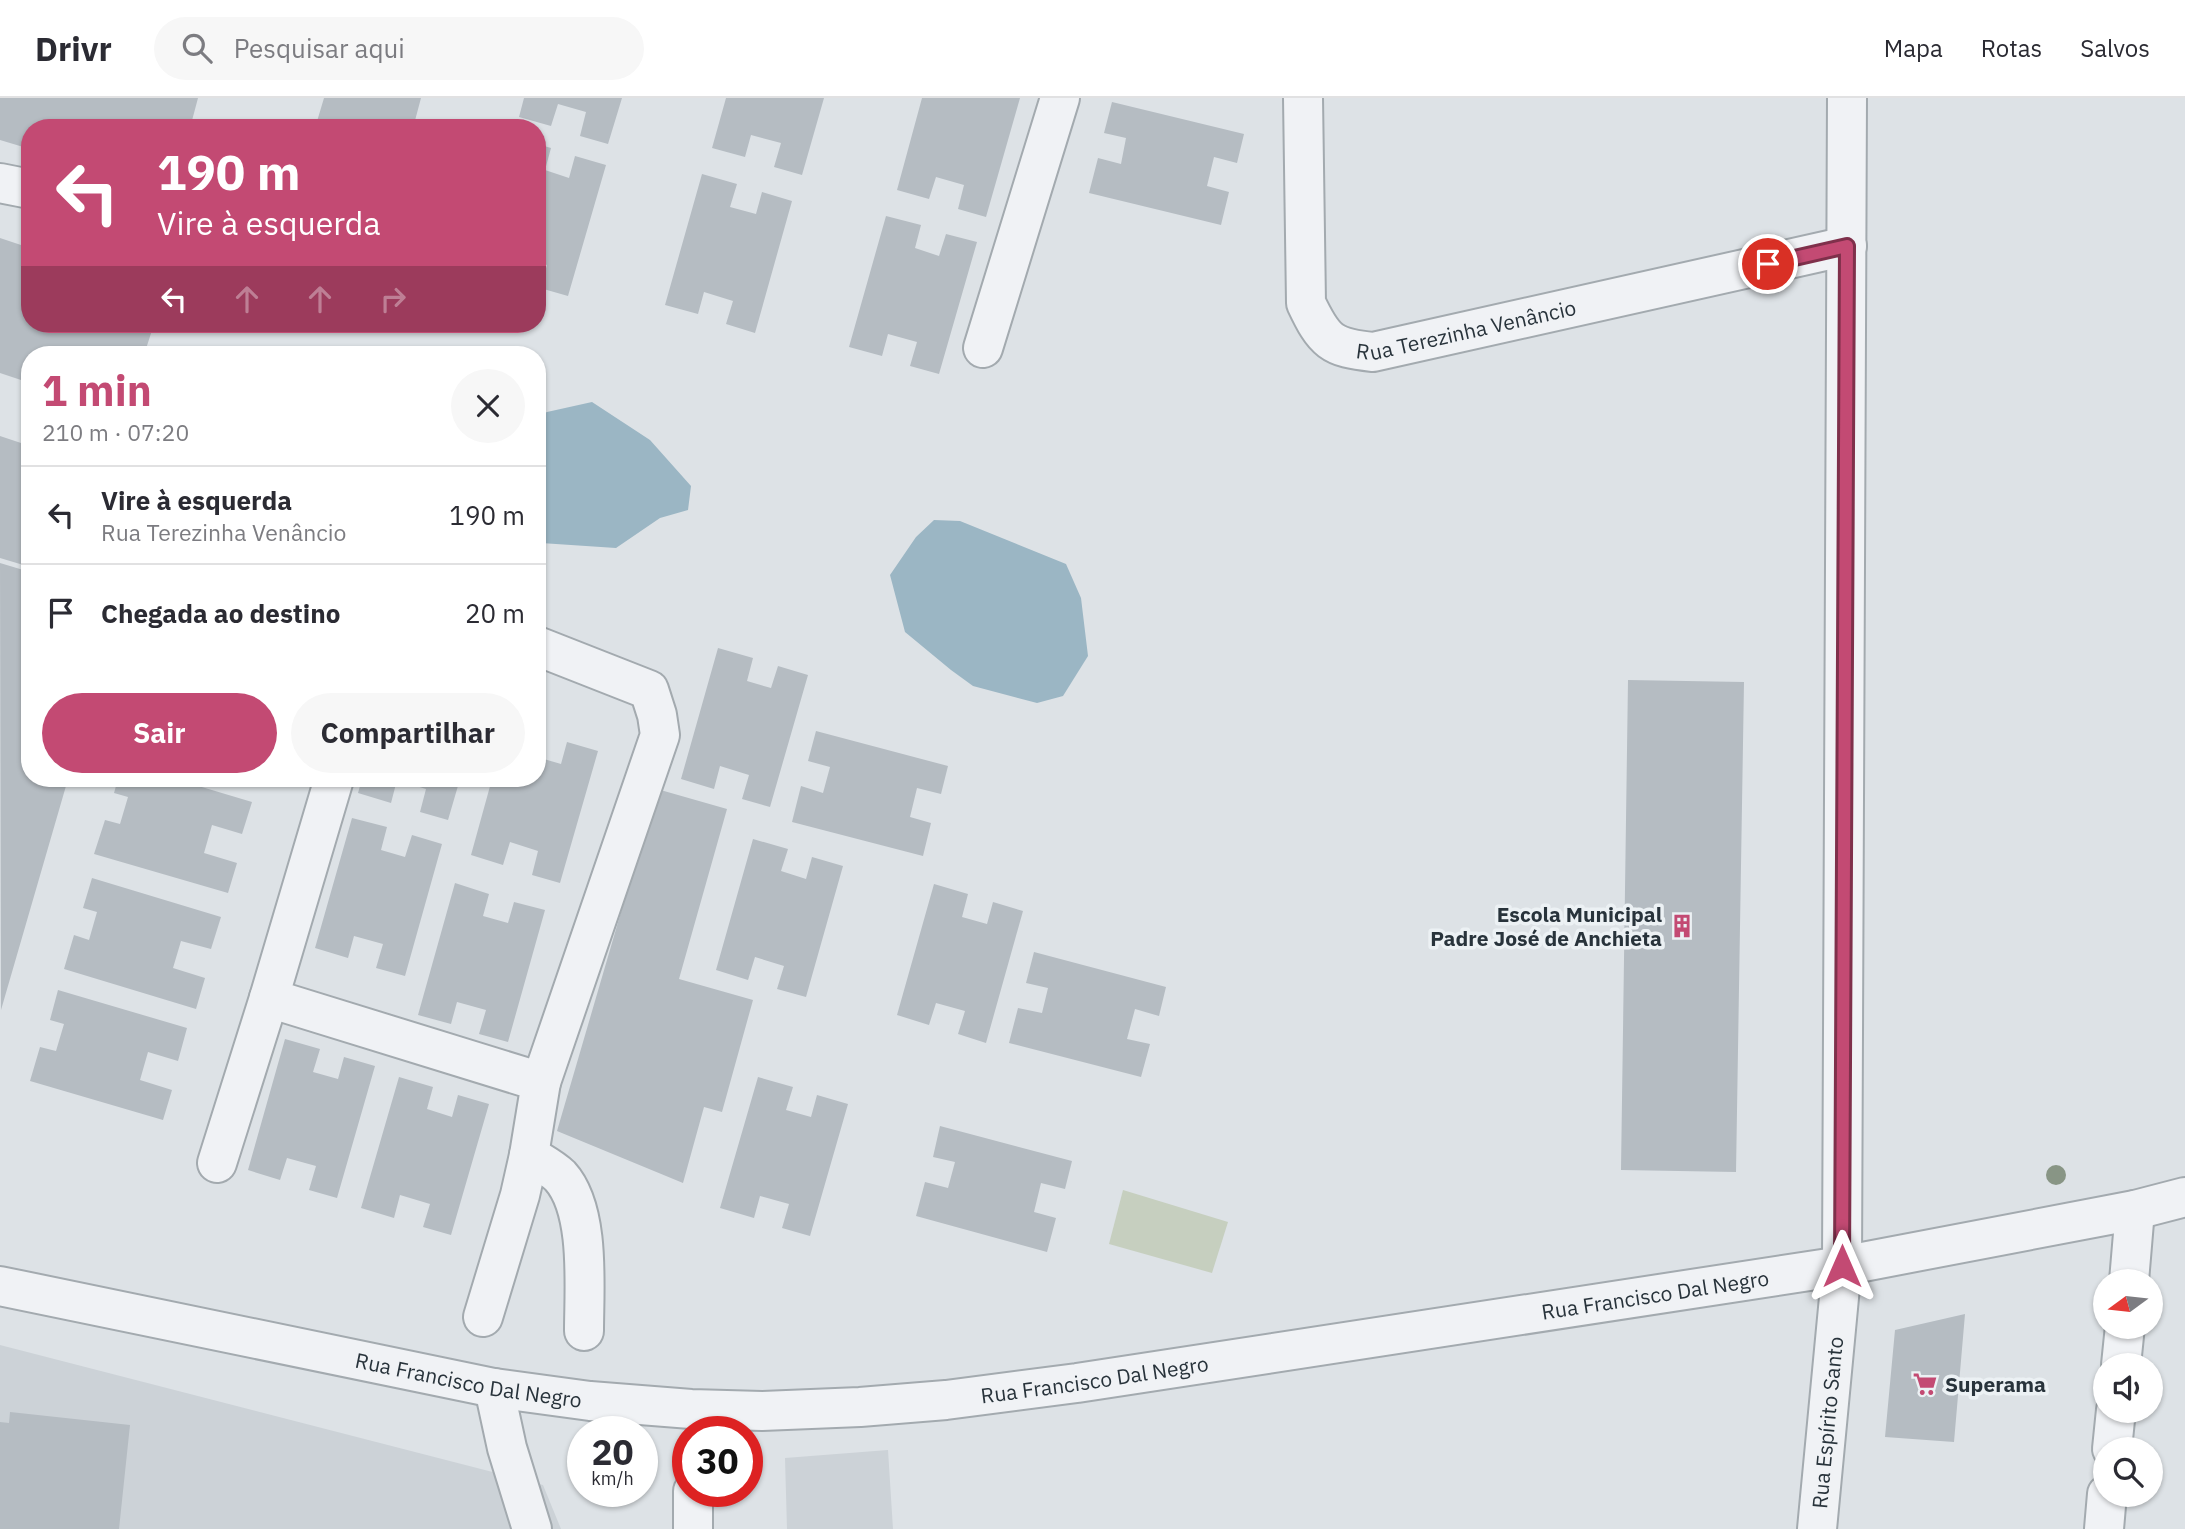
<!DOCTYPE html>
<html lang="pt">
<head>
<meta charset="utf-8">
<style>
  body { margin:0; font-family:"IBM Plex Sans",sans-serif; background:#f7f7f7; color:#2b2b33; height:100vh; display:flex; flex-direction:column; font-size:26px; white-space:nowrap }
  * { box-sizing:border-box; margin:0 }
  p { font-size:23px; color:#7c7c81 }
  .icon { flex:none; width:38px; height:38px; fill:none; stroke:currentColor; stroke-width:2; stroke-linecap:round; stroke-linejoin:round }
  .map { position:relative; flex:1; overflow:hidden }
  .details { position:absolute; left:21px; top:248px; width:525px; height:441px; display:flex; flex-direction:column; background:#fff; border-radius:28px; box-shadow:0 2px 5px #0004 }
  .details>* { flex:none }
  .top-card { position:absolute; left:21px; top:21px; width:525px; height:214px; border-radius:28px; box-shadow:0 2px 5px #0004; background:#c34a73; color:#fff; overflow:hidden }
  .needle { width:46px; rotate:255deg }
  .controls { position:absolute; left:2093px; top:1171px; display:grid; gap:14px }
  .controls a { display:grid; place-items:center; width:70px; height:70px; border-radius:50%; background:#fff; box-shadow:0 2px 5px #0004; font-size:35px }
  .speed { position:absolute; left:567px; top:1318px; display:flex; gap:14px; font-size:35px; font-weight:700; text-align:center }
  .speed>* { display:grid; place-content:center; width:91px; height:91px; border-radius:50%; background:#fff; box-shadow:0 2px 5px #0004; line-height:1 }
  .speed small { font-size:18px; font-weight:400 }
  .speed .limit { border:10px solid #d22; background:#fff; color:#111 }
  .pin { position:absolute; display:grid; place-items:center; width:60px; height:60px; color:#fff; margin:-30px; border:4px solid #fff; border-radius:50%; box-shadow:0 2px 7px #0007 }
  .me { position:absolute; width:77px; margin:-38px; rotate:0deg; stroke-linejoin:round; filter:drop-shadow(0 0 5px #0008) }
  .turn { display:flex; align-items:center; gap:24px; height:147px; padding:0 21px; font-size:32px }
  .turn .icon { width:91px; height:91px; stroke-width:2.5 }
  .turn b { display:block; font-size:49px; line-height:60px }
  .lanes { display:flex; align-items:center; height:66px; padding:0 21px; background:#0003; justify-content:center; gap:35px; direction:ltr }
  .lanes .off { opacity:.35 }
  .round { display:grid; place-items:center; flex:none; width:74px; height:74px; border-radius:37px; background:#f7f7f7 }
  .overview { display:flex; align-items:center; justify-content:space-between; height:119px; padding:0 21px }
  h1 { font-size:42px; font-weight:700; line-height:52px; color:#c34a73 }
  .action { display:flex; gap:14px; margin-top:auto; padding:14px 21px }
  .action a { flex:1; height:80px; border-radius:42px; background:#c34a73; color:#fff; font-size:28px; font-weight:700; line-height:80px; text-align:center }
  .action a+a { background:#f7f7f7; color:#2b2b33 }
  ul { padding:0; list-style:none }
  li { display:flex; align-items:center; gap:21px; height:98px; padding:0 21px; border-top:2px solid #e1e1e2 }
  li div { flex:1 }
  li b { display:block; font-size:26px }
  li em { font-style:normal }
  header { display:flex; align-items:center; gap:42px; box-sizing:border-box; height:98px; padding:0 35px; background:#fff; border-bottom:2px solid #e1e1e2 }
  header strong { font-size:33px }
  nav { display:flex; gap:38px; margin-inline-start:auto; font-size:24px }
  .search { width:490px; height:63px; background:#f7f7f7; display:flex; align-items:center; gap:18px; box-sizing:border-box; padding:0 24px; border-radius:38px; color:#7c7c81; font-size:26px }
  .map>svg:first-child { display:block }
  .built { fill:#ccd2d7 }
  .green { fill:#c6cfbf }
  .water { fill:#9bb6c4 }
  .building { fill:#b5bcc2 }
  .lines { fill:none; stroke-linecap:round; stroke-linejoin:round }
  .minor-casing { stroke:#a3aaaf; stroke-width:42 }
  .minor { stroke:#f0f2f5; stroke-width:38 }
  .tree { fill:#889585 }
  .route-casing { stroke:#7f304b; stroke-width:18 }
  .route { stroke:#c34a73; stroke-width:12 }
  .labels { text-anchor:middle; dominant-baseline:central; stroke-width:7; stroke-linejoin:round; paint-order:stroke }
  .street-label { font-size:21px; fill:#28333b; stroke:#ecf1f4 }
  .poi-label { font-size:21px; font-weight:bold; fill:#28333b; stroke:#ecf1f4; text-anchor:end }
</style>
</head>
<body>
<header>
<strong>Drivr</strong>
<div class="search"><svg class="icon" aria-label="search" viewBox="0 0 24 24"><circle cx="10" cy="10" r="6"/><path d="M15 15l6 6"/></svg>Pesquisar aqui</div>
<nav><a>Mapa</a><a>Rotas</a><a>Salvos</a></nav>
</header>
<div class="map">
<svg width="2185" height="1431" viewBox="0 0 2185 1431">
  <rect width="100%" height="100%" fill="#dde2e6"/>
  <path class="built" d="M0 1247 543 1387 561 1431H0Z
    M888 1352 893 1431H787L785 1360Z"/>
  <path class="green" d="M1123 1092 1228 1124 1212 1175 1109 1146Z"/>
  <path class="water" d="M592 304 650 342 691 388 688 412 660 420 616 450 541 445 537 442V319L547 314Z
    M934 422 960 423 1066 466 1081 500 1088 558 1063 598 1037 605 973 588 951 572 905 534 890 477 916 439Z"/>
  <path class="building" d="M0 0H198L190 30H30V51L0 42Z
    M324 0H421L413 30H315Z
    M524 0H622L608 46 580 38 586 14 558 6 551 28 519 19Z
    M726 0H824L802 77 774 69 781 45 751 37 745 59 712 50Z
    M922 0H1020L986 119 958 111 964 87 936 79 929 101 897 92Z
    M1112 4 1244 36 1237 65 1214 59 1207 88 1229 94 1221 127 1089 95 1098 60 1121 66 1126 40 1104 35Z
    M537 46 551 50 545 72 569 80 575 58 606 67 568 198 540 190 547 167 537 164Z
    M702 76 737 86 730 109 756 116 762 94 792 103 755 235 726 226 733 203 704 194 698 216 665 207Z
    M886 118 921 127 915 150 939 158 946 136 977 144 939 276 910 268 917 244 888 236 882 258 849 249Z
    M0 140 30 150V226H154L144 257H30V285L0 275Z
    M0 338 30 348V469L0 460Z
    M0 465 30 474V681H68L1 912Z
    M718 550 753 560 747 583 771 590 778 568 808 577 770 709 742 701 749 677 720 668 714 691 681 681Z
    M1628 582 1744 584 1736 1074 1621 1072Z
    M816 633 948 668 941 696 917 690 910 719 931 725 923 758 792 724 801 688 823 695 830 669 808 663Z
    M537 635 542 636 538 651H537Z
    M567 644 598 653 560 785 532 777 538 753 510 744 503 767 471 757 492 681H537V659L561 666Z
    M118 681H175L252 704 242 736 212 727 204 755 237 765 228 795 94 756 105 722 120 726 128 699 114 695Z
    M244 681H261L259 686Z
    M362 681H460L448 722 420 714 426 691 397 682 391 705 358 695Z
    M657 691 727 711 679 881 753 902 722 1014 704 1009 683 1085 557 1033Z
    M352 720 387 729 381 752 405 759 412 737 442 746 405 878 376 870 383 846 354 838 348 860 315 850Z
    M753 741 788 751 781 773 806 781 812 759 843 768 806 899 777 891 784 868 755 859 748 882 716 872Z
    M92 780 221 819 211 851 181 843 173 870 205 880 196 911 64 871 74 837 89 842 97 814 83 810Z
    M455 785 489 796 483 818 508 825 514 804 545 812 508 944 479 936 486 912 457 904 451 926 418 917Z
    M934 786 968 796 962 819 987 826 993 804 1023 813 986 945 958 936 965 913 936 905 929 927 897 917Z
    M1034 854 1166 889 1159 918 1135 911 1127 941 1150 946 1141 979 1009 945 1018 910 1042 915 1048 890 1026 885Z
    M58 892 187 930 178 963 148 954 140 982 172 992 163 1022 30 983 40 949 56 953 64 926 50 922Z
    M285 941 320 951 313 974 338 981 344 959 375 968 337 1100 309 1092 316 1068 287 1060 280 1082 248 1072Z
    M399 979 433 989 427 1011 452 1019 458 997 489 1006 451 1137 423 1129 430 1106 400 1097 394 1120 361 1110Z
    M758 979 793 989 786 1012 811 1019 817 997 848 1006 810 1138 782 1130 789 1106 760 1098 754 1120 720 1110Z
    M940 1028 1072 1063 1065 1091 1041 1085 1034 1114 1056 1120 1047 1154 916 1118 925 1084 948 1090 955 1064 933 1059Z
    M1965 1216 1954 1344 1885 1339 1895 1232Z
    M10 1314 130 1327 119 1431H0V1324L9 1325Z"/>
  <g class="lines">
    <g class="minor-casing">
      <g id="minor">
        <path id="s1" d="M1303 0 1306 205C1324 243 1331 250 1373 254L1847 148"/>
        <path d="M0 85 30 91"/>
        <path d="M983 250 1060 0"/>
        <path d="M537 548 649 592 657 617 660 637 541 984"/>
        <path d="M334 681 269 900 541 984 529 1057 520 1097 483 1219"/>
        <path d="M529 1057C538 1063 552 1070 560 1078 591 1112 584 1190 584 1233"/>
        <path d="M217 1065 269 900"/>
        <path d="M2129 1183 2135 1112"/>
        <path id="s2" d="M0 1188 494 1290 590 1303 691 1311 762 1313 860 1309 946 1302 1077 1285 1842 1168 2135 1112 2185 1099"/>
        <path d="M2121 1267 2125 1228"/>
        <path d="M494 1290 507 1350 532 1431"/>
        <path d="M2112 1351 2116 1312"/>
        <path d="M693 1393V1431"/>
        <path id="s3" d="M1817 1431 1842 1168 1847 0"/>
        <path d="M2104 1431 2107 1396"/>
      </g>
    </g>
    <use href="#minor" class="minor"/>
  </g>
  <circle class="tree" cx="2056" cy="1077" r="10"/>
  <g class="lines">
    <g class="route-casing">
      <path id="route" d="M1768 166 1847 148 1842 1168"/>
    </g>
    <use href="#route" class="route"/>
  </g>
  <defs>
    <g id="building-bare" transform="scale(1.89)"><path d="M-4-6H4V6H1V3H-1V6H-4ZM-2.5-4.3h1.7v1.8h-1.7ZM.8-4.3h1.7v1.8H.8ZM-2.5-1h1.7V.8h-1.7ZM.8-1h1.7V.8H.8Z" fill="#c34a73" stroke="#ecf1f4" stroke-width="2.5" paint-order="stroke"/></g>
    <g id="supermarket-bare" transform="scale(1.89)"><path d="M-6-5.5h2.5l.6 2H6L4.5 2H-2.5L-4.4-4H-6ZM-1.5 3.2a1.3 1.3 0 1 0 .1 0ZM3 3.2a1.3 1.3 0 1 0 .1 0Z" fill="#c34a73" stroke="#ecf1f4" stroke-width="2.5" paint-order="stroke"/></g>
  </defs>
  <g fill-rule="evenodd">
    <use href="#building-bare" x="1682" y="828"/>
    <use href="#supermarket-bare" x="1925" y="1286"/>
  </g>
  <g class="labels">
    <g class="street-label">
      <text stroke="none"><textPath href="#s1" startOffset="390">Rua Terezinha Venâncio</textPath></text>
      <text stroke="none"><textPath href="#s2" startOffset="1675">Rua Francisco Dal Negro</textPath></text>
      <text stroke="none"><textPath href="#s2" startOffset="478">Rua Francisco Dal Negro</textPath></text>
      <text stroke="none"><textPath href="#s2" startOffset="1108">Rua Francisco Dal Negro</textPath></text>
      <text stroke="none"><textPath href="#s3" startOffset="107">Rua Espírito Santo</textPath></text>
    </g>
    <g class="poi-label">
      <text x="1662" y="816">Escola Municipal<tspan x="1662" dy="24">Padre José de Anchieta</tspan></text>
      <text x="1945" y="1286" text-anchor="start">Superama</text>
    </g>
  </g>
</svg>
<div class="controls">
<a><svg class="needle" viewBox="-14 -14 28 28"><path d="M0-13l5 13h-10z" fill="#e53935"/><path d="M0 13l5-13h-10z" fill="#7c7c81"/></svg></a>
<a><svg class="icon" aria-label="sound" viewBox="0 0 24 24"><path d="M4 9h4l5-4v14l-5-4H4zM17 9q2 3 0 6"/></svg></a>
<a><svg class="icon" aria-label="search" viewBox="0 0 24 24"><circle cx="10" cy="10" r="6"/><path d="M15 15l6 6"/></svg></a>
</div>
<div class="speed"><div>20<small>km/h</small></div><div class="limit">30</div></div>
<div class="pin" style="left:1768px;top:166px;background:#d93025"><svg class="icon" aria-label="arrive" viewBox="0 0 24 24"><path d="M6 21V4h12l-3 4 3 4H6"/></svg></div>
<svg class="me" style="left:1842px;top:1168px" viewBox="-20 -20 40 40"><path d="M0-17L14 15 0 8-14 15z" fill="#c34a73" stroke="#fff" stroke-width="4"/></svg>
<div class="top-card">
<div class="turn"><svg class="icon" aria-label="left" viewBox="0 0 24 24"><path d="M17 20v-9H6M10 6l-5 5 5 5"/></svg><div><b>190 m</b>Vire à esquerda</div></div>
<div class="lanes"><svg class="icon" aria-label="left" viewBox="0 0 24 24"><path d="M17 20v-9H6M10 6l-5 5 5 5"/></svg><svg class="icon off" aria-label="ahead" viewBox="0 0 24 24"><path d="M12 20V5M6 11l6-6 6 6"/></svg><svg class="icon off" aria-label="ahead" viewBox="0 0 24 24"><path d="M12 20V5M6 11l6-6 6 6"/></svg><svg class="icon off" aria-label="right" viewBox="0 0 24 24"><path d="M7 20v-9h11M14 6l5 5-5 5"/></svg></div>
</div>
<section class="details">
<div class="overview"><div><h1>1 min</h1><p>210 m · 07:20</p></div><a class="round"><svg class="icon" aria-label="close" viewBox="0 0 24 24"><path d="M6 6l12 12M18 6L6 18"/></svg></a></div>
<ul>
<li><svg class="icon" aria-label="left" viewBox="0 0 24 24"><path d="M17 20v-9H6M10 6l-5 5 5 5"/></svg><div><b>Vire à esquerda</b><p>Rua Terezinha Venâncio</p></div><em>190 m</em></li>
<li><svg class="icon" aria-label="arrive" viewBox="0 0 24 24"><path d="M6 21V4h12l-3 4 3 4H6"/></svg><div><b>Chegada ao destino</b></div><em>20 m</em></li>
</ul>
<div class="action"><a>Sair</a><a>Compartilhar</a></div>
</section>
</div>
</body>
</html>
